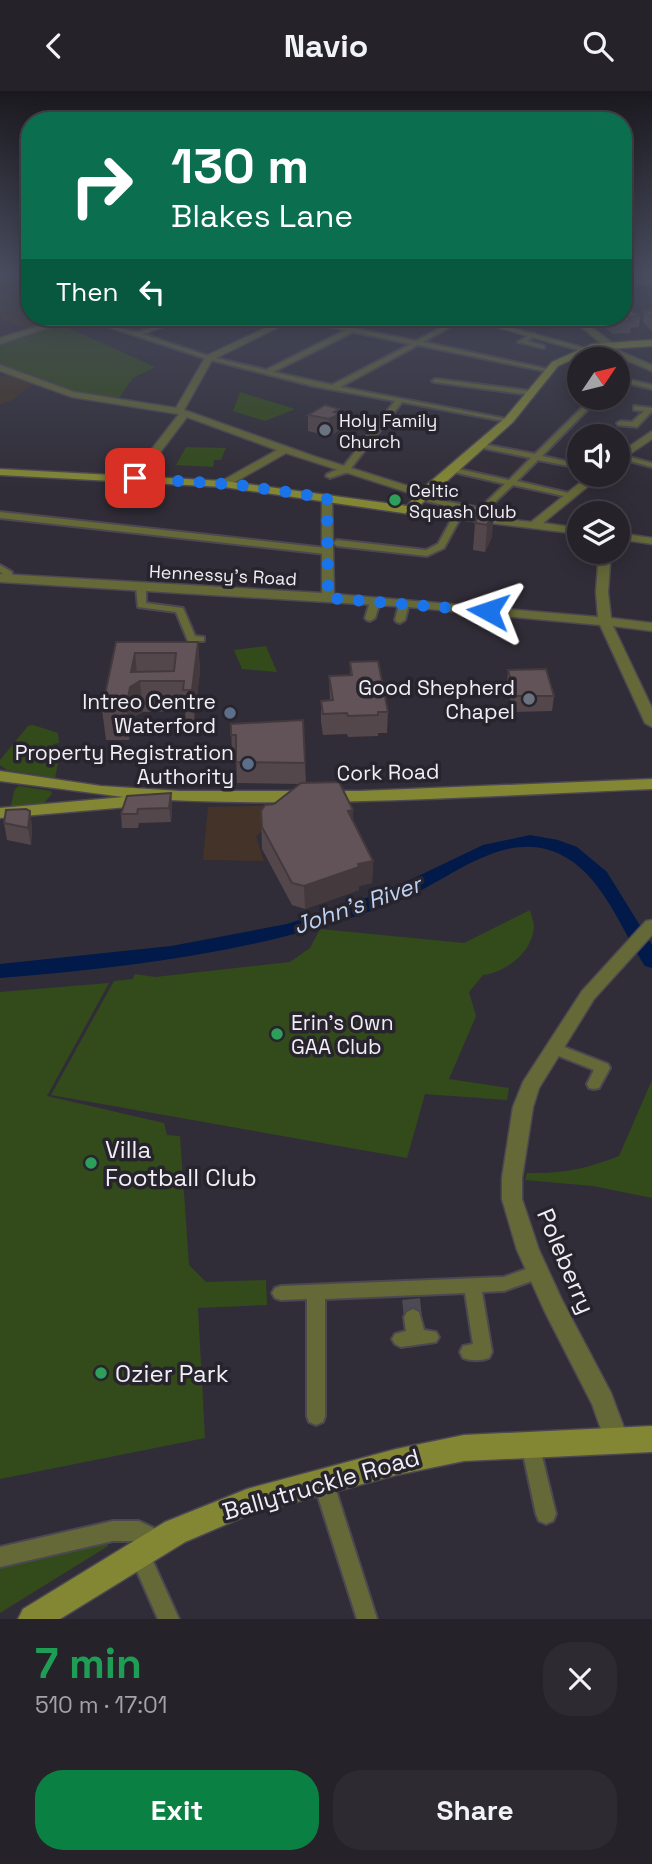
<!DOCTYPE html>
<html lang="en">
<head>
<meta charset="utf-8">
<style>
  body { margin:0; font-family:"Space Grotesk",sans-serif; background:#2d2a32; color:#f1f3f6; height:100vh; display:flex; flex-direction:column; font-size:26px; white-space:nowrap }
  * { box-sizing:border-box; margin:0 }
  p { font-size:23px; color:#a3a4a8 }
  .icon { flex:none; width:38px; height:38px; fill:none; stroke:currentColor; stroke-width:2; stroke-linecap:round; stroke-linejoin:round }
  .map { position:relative; height:1528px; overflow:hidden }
  .sheet { display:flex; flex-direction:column; background:#25222a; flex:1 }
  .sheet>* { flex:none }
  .top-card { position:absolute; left:21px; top:21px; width:611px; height:214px; border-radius:28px; box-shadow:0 4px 18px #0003,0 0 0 2px #423f47; background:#0b6e4f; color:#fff; overflow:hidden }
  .needle { width:46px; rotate:55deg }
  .fabs { position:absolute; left:567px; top:256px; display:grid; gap:14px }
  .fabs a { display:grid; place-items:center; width:63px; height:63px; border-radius:50%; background:#25222a; box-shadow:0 4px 18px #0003,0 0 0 2px #423f47; font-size:35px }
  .pin { position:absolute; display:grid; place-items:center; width:60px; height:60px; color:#fff; margin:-30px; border-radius:14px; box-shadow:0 4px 10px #0006 }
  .me { position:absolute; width:77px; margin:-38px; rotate:275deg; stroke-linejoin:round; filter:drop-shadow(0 0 5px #0008) }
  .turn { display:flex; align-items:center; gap:24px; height:147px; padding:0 35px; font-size:32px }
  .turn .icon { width:91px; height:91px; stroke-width:2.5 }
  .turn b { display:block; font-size:49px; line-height:60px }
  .then { display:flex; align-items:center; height:66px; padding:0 35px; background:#0003; gap:14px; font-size:26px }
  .round { display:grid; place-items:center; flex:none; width:74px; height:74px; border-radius:28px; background:#2d2a32 }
  .summary { display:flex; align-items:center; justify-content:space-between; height:119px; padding:0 35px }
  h1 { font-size:42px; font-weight:600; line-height:52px; color:#1e9e55 }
  .button { display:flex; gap:14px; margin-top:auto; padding:14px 35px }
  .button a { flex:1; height:80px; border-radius:28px; background:#0b8043; color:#fff; font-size:28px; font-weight:600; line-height:80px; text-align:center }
  .button a+a { background:#2d2a32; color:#f1f3f6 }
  header { display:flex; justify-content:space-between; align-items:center; height:91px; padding:0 35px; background:#25222a; font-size:32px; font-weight:600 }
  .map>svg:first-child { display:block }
  .industrial { fill:#443329 }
  .medical { fill:#423426 }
  .green { fill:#334b1a }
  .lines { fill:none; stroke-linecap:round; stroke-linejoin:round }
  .river { fill:#011a4a; fill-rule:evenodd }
  .minor-tunnel { stroke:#4e4a54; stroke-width:18; stroke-dasharray:18 9; stroke-linecap:butt }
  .minor-casing { stroke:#4c4852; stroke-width:4 }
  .tertiary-casing { stroke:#4c4852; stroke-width:3 }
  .secondary-casing { stroke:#4c4852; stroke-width:3 }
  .minor { fill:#656837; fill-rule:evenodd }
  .tertiary { fill:#656837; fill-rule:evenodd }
  .secondary { fill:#838734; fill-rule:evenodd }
  .wall { fill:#53474b }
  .shaded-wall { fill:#443a3d }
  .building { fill:#615357; stroke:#443a3d; stroke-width:2; fill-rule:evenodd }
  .route { stroke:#1a73e8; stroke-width:12; stroke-dasharray:0 21.6 }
  .worship-dot { fill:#6b7280; stroke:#27242d; stroke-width:2.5 }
  .leisure-dot { fill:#2e9e5b; stroke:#27242d; stroke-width:2.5 }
  .service-dot { fill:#5c6f8a; stroke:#27242d; stroke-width:2.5 }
  .labels { text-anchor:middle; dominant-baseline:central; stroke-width:7; stroke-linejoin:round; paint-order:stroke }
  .far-poi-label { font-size:18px; fill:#f1eff5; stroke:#27242d; text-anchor:start }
  .far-street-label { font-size:18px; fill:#f1eff5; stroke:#27242d }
  .poi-label { font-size:21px; fill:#f1eff5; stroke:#27242d; text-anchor:end }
  .street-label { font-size:21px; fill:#f1eff5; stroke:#27242d }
  .water-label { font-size:23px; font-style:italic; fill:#bed2f2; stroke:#27242d }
  .near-poi-label { font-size:24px; fill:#f1eff5; stroke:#27242d; text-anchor:start }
  .near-street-label { font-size:24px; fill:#f1eff5; stroke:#27242d }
</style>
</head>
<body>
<header><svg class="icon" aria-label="back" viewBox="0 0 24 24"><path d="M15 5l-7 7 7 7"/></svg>Navio<svg class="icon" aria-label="search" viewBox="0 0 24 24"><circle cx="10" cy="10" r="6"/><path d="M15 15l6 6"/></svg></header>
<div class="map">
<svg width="652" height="1528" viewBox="0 0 652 1528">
  <rect width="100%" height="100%" fill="#312d38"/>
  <path class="industrial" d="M5 183H30V226H70L28 238 0 227V185Z
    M296 714 256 745 264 770 203 769 208 716Z"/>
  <path class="medical" d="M9 283 36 293 28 296 11 310 0 313V286Z"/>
  <path class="green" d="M60 233 155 276 133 287 119 307 69 300 0 274V252Z
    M240 301 295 318 265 330 233 320Z
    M186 356 226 357 221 369H214L213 376 176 374Z
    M266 555 277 581 242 578 234 559Z
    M33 634 58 642 59 652 53 653 54 664H60L55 687 7 679 0 674V669L28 635Z
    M18 695 51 700 52 703 44 712 11 715 14 700Z
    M530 819C531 824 534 831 534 836 532 862 506 881 483 884L469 901 476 925 449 988 509 997 507 1009 425 1003 407 1067 51 1004 114 890 133 888 135 883 155 886 290 871 310 857 320 838 464 852Z
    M109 892 47 1005 164 1032 167 1044 180 1045 189 1174 206 1191 266 1189 267 1214 198 1217 205 1347 0 1388V901Z
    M652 989V1107L593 1095 525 1089 527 1082C563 1083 585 1078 619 1065Z
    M107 1451 108 1455 0 1522V1477Z"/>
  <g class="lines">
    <path class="river" d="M530 744 558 749 577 756 607 781 652 854V877L645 875C619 835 599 774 549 759 497 743 446 791 401 809 272 859 137 876 0 887V873L171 855 287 833 387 800 483 754Z"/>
    <path class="minor-tunnel" d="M411 1208 413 1226"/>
    <g class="minor-casing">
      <path id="minor" d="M623 189H652V193H623Z
        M79 226C98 225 115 239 134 241 148 242 170 226 188 226L142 243 211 266 266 279 346 239 287 226H298L416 250 461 226H468L423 251 552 279 549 281 418 254 340 296 513 329 509 331 402 311 348 381 330 387 326 385 327 383 343 376 395 310 313 295 207 268ZM353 241 411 253 332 294 273 281Z
        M389 226H400L397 228Z
        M533 242 535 243V245L527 250 544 255V257L518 251Z
        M618 286 652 294V298L618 290Z
        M436 288 531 300 535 302 531 304 434 291 432 290Z
        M593 306H600L542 365 579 373V377L538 369 517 390 573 403V407L513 394 476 429 472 426 476 422 426 410 430 407 480 417 505 393 449 380V376L509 389 531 367 478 356V352L535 363Z
        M634 315 652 317V320L637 336 618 334 617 332 621 330 632 331 644 320 634 319Z
        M618 363 652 372V376L618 367Z
        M0 421 326 457 330 460 326 463 0 427Z
        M455 422 462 424 444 457 427 465 337 455 333 452 337 449 426 459 438 453Z
        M0 474 12 481V490H6L4 484 0 481Z
        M141 493 146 496V512L183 517 195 545 204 546V550H188L176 521 138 516 136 496Z
        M375 508 380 511 375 527 370 530 367 529 365 527 370 511Z
        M404 510 409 513 405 529 400 532 397 531 395 529 399 513Z
        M554 952 608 973 610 977 599 997 594 998 589 997 587 993 594 979 549 961 547 957 549 953Z
        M537 1174 543 1176 545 1181 543 1186 504 1200 482 1201 492 1261 489 1267C480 1270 472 1270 463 1267L460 1261 463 1255 473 1253 465 1202 325 1208V1325L323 1331 316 1334 309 1331 307 1325V1208L281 1209 275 1207 272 1202 275 1197 281 1195 504 1186Z
        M413 1218 419 1221 424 1239 436 1241 439 1246 436 1251 401 1256 395 1253 392 1248 395 1243 406 1240 404 1226 407 1221Z
        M530 1344 537 1347 539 1353 556 1423 553 1430 546 1433 539 1430 536 1423 521 1353 523 1347Z
        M323 1381 330 1383 333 1390 377 1528H357L313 1390 316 1383Z
        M113 1430H139L166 1443 169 1450 166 1457 159 1460 138 1450H113L0 1476V1456Z
        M139 1452 146 1455 179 1528H158L129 1462 132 1455Z"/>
    </g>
    <g class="tertiary-casing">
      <path id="tertiary" d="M68 226H80L0 253V247Z
        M289 226H299L212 269 184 319 316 366 427 401V405H419L286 362 228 395H220V391L277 359 187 326 139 389H131V385L179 323 72 306 0 280V274L74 301 176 317 206 265Z
        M460 226H472L589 258 585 261Z
        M569 226H578L612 252 610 256 652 274V280L597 257V253H602Z
        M652 340V348L618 371V363Z
        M591 383H603L543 432 579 437V443L410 422 405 419 410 416 531 431Z
        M327 404 332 407 334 503 598 526 596 501 599 460H611L608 501 611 527 652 532V540L613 535 652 617V636L645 632 600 534 408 516 0 491V483L322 502V407Z
        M618 442 652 447V453L618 448Z
        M652 829V844L594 908 539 997 533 1016 522 1087V1108L539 1159 562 1209 611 1302 629 1350 626 1358 617 1361 608 1358 592 1313 545 1221 517 1159 502 1108V1087L513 1016 523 991 582 900 646 830Z"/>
    </g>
    <g class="secondary-casing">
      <path id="secondary" d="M652 249V255L594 259 558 275 513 331 410 423 224 396 0 384V378L224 390 407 415 423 397 505 327 552 271 592 253Z
        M0 680 101 695 180 700H359L652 688V698C479 705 305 718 132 707L136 711 128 716 0 727V717L124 706 0 690Z
        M652 1335V1361L464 1370 396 1384 248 1424 185 1451 60 1528H18L23 1518 165 1431 247 1398 396 1358 464 1344Z"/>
    </g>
    <use href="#minor" class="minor"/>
    <use href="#tertiary" class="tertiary"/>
    <use href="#secondary" class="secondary"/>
  </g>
  <path class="wall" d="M644 220H652V240L643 231Z
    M640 225 639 236 631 237 630 242 613 243 592 226Z
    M339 322 340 323V339L329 345 308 340V324Z
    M481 418 492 446 485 461 473 459 475 432Z
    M116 551H198L200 580 194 630H186L185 620 143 621 133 626 129 649H106L102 618Z
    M350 571 388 621 387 642H378V645L348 646 347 643 323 644 321 631V610L330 609 329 585 350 584Z
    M508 579 554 605 552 620 513 621 507 594Z
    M231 633 305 672 306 692 353 730 373 770 372 792 359 795V799L305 818 292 814 262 758 261 720 274 713 300 693 237 692 236 665H232Z
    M171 702 172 716 171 731 139 732 138 737H122L121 723Z
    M30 720 32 737 31 754 7 749 4 732Z"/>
  <path class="shaded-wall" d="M339 318V323H340V339L329 345V328L334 321Z
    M494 419 492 446 485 461 487 434Z
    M198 551 200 580 194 630 192 599Z
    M135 562 138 592 140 590 143 621 133 626 129 649 126 618Z
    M171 702 172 716 171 731 169 717Z
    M353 719V741L348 720Z
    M30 720 32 737 31 754 28 737Z
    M373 770 372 792 359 795V799L305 818 304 795 358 773Z"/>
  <path class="building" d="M623 214 640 225 627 226 632 230 614 231 607 226H623Z
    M644 220H652V227Z
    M325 314 339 318 334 321 340 323 329 328 308 324Z
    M481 418 494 419 487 434 475 432Z
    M116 551H198L192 599H183L184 590H140L130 596 126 618H102ZM135 562H176L174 580 131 581Z
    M378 570 388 621H378V624L348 625 347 622 323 623 321 610 333 609 329 585 352 584 350 571Z
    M546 578 554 605H515L508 579Z
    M303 629 305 672 236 671V644H231V633Z
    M339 691 353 719 348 720 373 770 358 773 359 776 304 795 292 792 262 736 261 720 265 714 274 713 301 692Z
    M171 702 169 717 138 718 137 723H121L127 705Z
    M26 718 30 720 28 737 4 732 6 719Z"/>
  <linearGradient id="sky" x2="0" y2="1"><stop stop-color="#1b191f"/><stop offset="0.46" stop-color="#484c5e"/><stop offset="1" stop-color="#484c5e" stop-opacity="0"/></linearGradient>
  <rect width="652" height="397" fill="url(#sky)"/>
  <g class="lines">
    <path class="route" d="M135 387 239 394 327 407 328 507 488 520"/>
  </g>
  <g class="worship-dot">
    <circle cx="325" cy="339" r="7"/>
    <circle cx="529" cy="608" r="7"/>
  </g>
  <g class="leisure-dot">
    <circle cx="395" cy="409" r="7"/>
    <circle cx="277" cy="943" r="7"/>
    <circle cx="91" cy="1072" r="7"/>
    <circle cx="101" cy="1282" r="7"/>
  </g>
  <g class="service-dot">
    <circle cx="230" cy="622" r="7"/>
    <circle cx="248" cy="673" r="7"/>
  </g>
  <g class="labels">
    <g class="far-poi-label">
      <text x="339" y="329">Holy Family<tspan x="339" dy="21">Church</tspan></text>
      <text x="409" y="399">Celtic<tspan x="409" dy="21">Squash Club</tspan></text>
    </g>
    <g class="far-street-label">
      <text transform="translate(223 484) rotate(3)">Hennessy's Road</text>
    </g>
    <g class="poi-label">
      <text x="515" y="596">Good Shepherd<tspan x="515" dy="24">Chapel</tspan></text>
      <text x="216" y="610">Intreo Centre<tspan x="216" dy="24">Waterford</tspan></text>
      <text x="234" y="661">Property Registration<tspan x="234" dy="24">Authority</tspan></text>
      <text x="291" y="931" text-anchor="start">Erin's Own<tspan x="291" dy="24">GAA Club</tspan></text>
    </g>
    <g class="street-label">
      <text transform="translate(388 681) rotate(-1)">Cork Road</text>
    </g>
    <g class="water-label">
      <text transform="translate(357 814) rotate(-19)">John's River</text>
    </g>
    <g class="near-poi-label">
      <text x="105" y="1058">Villa<tspan x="105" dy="28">Football Club</tspan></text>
      <text x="115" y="1282">Ozier Park</text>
    </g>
    <g class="near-street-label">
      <text transform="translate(566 1170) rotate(67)">Poleberry</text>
      <text transform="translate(321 1393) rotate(-16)">Ballytruckle Road</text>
    </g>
  </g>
</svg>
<div class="fabs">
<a><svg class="needle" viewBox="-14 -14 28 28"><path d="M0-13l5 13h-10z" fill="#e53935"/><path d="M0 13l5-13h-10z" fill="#a3a4a8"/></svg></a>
<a><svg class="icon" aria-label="sound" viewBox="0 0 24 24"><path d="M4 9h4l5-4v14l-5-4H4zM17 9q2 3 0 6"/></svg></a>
<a><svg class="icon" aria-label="layers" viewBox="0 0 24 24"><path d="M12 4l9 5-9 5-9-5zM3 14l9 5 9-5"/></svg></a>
</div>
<div class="pin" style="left:135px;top:387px;background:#d93025"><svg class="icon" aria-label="arrive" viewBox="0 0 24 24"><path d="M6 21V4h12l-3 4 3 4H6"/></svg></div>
<svg class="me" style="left:488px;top:520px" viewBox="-20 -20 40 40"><path d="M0-17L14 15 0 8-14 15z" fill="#1a73e8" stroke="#fff" stroke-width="4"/></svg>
<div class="top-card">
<div class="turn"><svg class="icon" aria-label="right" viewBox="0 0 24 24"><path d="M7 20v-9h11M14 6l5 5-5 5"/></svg><div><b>130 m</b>Blakes Lane</div></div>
<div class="then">Then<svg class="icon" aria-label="left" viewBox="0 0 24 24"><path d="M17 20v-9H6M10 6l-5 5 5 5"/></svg></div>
</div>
</div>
<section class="sheet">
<div class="summary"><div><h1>7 min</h1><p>510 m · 17:01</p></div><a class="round"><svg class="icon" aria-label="close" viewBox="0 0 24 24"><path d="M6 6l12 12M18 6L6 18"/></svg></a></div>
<div class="button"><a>Exit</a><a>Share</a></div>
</section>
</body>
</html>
